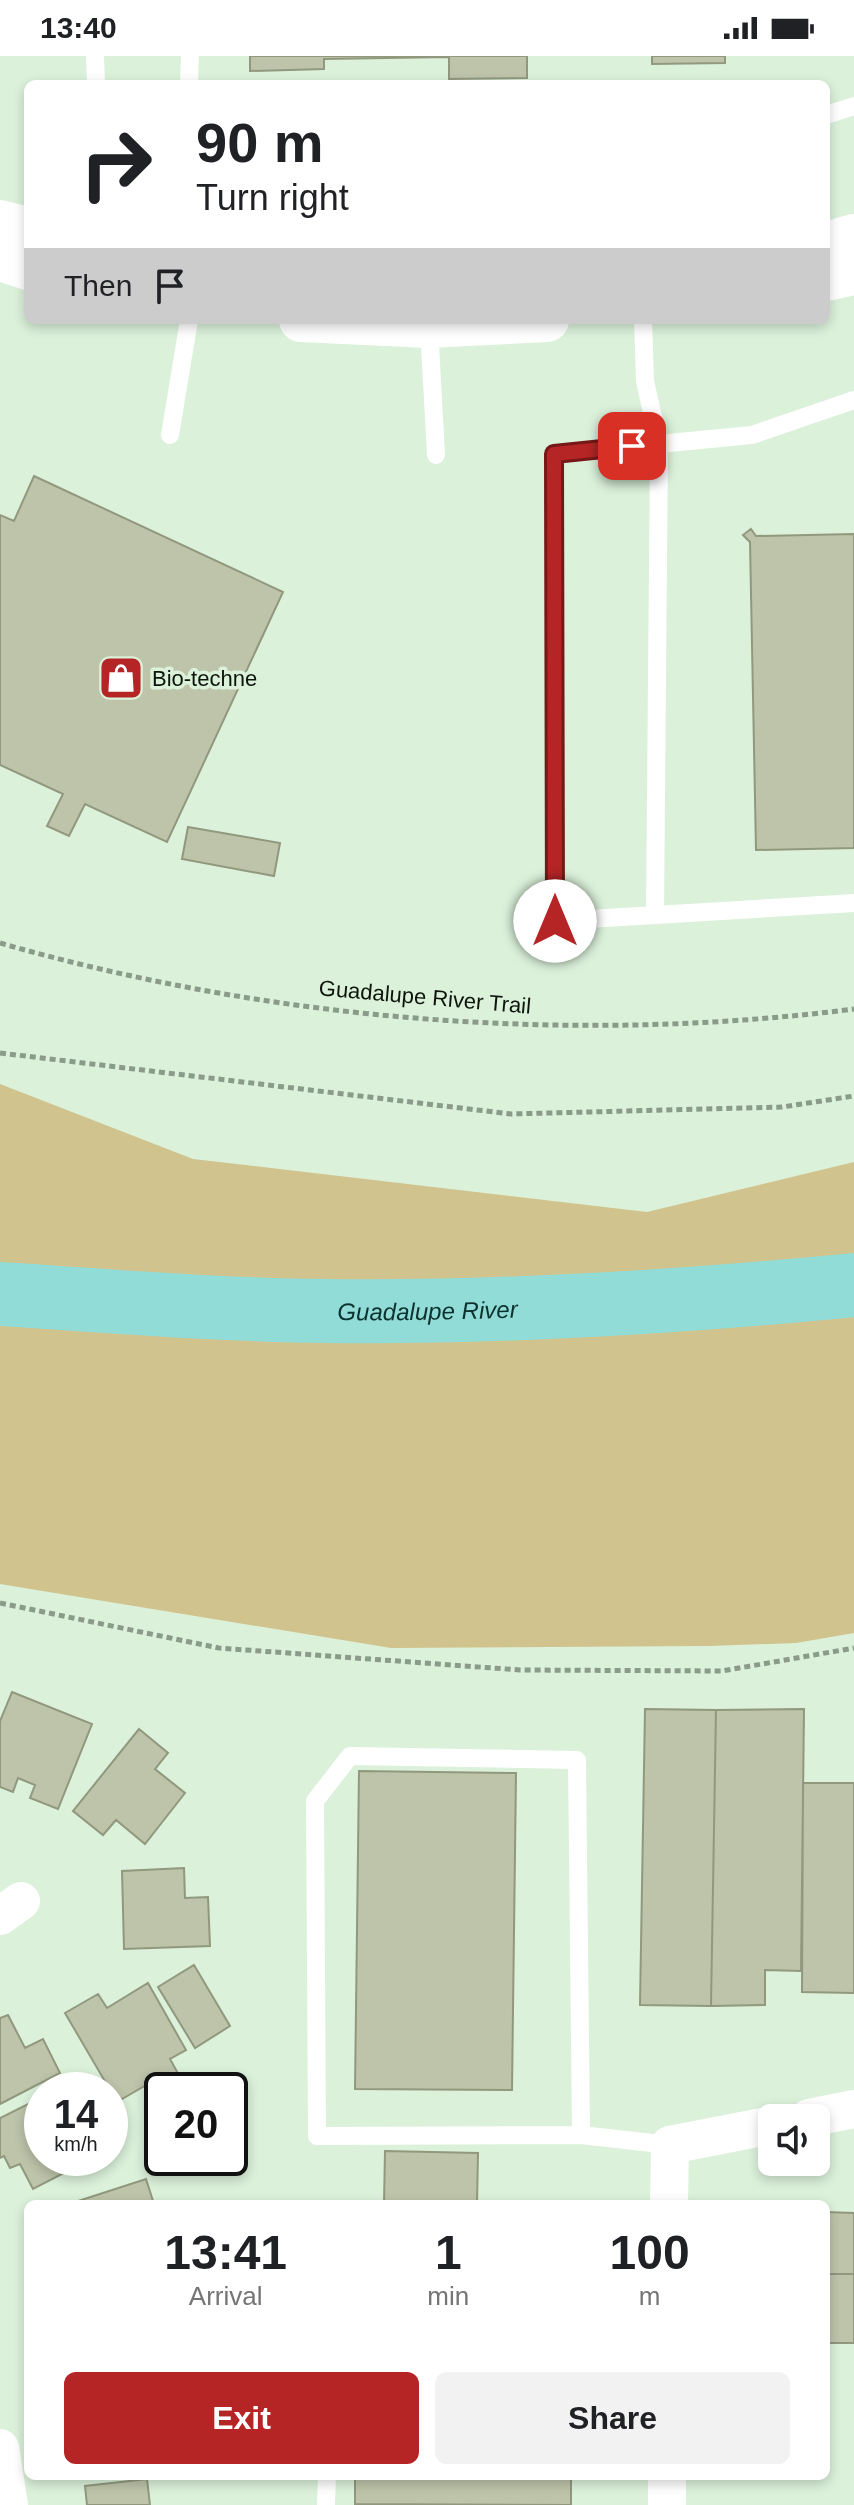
<!DOCTYPE html>
<html lang="en">
<head>
<meta charset="utf-8">
<style>
  body { margin:0; font-family:Helvetica,sans-serif; background:#f2f2f2; color:#202124; height:100vh; display:flex; flex-direction:column; font-size:30px; white-space:nowrap }
  * { box-sizing:border-box; margin:0 }
  p { font-size:26px; color:#757577 }
  .icon { flex:none; width:44px; height:44px; fill:none; stroke:currentColor; stroke-width:2; stroke-linecap:round; stroke-linejoin:round }
  .map { position:relative; flex:1; overflow:hidden }
  .panel { position:absolute; left:24px; top:2144px; width:806px; height:280px; display:flex; flex-direction:column; background:#fff; border-radius:12px; box-shadow:0 4px 12px #0003 }
  .panel>* { flex:none }
  .hud { position:absolute; left:24px; top:24px; width:806px; height:244px; border-radius:12px; box-shadow:0 4px 12px #0003; background:#fff; color:#202124; overflow:hidden }
  .tools { position:absolute; left:758px; top:2048px; display:grid; gap:16px }
  .tools a { display:grid; place-items:center; width:72px; height:72px; border-radius:12px; background:#fff; box-shadow:0 4px 12px #0003; font-size:40px }
  .speed { position:absolute; left:24px; top:2016px; display:flex; gap:16px; font-size:40px; font-weight:700; text-align:center }
  .speed>* { display:grid; place-content:center; width:104px; height:104px; border-radius:50%; background:#fff; box-shadow:0 4px 12px #0003; line-height:1 }
  .speed small { font-size:20px; font-weight:400 }
  .speed .limit { border:4px solid #111; border-radius:12px; background:#fff; color:#111 }
  .pin { position:absolute; display:grid; place-items:center; width:68px; height:68px; color:#fff; margin:-34px; border-radius:16px; box-shadow:0 4px 12px #0006 }
  .me { position:absolute; width:88px; margin:-44px; rotate:0deg; stroke-linejoin:round; filter:drop-shadow(0 0 6px #0008) }
  .turn { display:flex; align-items:center; gap:28px; height:168px; padding:0 40px; font-size:36px }
  .turn .icon { width:104px; height:104px; stroke-width:2.5 }
  .turn b { display:block; font-size:56px; line-height:68px }
  .then { display:flex; align-items:center; height:76px; padding:0 40px; background:#0003; gap:16px; font-size:30px }
  .eta { display:flex; justify-content:space-evenly; align-items:center; height:136px; text-align:center }
  .eta b { font-size:48px; font-weight:600; line-height:56px }
  .action { display:flex; gap:16px; margin-top:auto; padding:16px 40px }
  .action a { flex:1; height:92px; border-radius:12px; background:#b52525; color:#fff; font-size:32px; font-weight:600; line-height:92px; text-align:center }
  .action a+a { background:#f2f2f2; color:#202124 }
  .status { display:flex; justify-content:space-between; align-items:center; height:56px; padding:0 40px; background:#fff; direction:ltr }
  .status svg { height:22px; fill:currentColor }
  .map>svg:first-child { display:block }
  .green { fill:#d0c38d }
  .lines { fill:none; stroke-linecap:round; stroke-linejoin:round }
  .river { stroke:#92dcd7; stroke-width:64 }
  .building { fill:#bdc4a9; stroke:#91987e; stroke-width:2 }
  .path { stroke:#8b9b8a; stroke-width:5; stroke-dasharray:6 4; stroke-linecap:butt }
  .service { stroke:#fff; stroke-width:18 }
  .minor { stroke:#fff; stroke-width:38 }
  .secondary { stroke:#fff; stroke-width:44 }
  .route-casing { stroke:#761818; stroke-width:20 }
  .route { stroke:#b52525; stroke-width:14 }
  .labels { text-anchor:middle; dominant-baseline:central; stroke-width:7; stroke-linejoin:round; paint-order:stroke }
  .poi-label { font-size:22px; fill:#0d140c; stroke:#dbf1da; text-anchor:start }
  .street-label { font-size:22px; fill:#0d140c; stroke:#dbf1da }
  .water-label { font-size:24px; font-style:italic; fill:#0c3230; stroke:#dbf1da }
</style>
</head>
<body>
<div class="status"><b>13:40</b><svg viewBox="0 0 49 12"><path d="M0 12V9h3v3zM5 12V6h3v6zM10 12V3h3v9zM15 12V0h3v12zM26 1h20v11H26zM47 4h2v5h-2z"/></svg></div>
<div class="map">
<svg width="854" height="2449" viewBox="0 0 854 2449">
  <rect width="100%" height="100%" fill="#dbf1da"/>
  <path class="green" d="M0 1028 193 1103 647 1156 854 1106V1577L796 1587 709 1590 391 1592 0 1528Z"/>
  <g class="lines">
    <path class="river" id="s1" d="M0 1238C109 1245 218 1254 327 1255 503 1257 679 1246 854 1229"/>
  </g>
  <path class="building" d="M250 0H527V22L449 23V1L324 3V13L250 15Z
    M652 0H725V7L652 8Z
    M34 420 283 536 167 786 85 748 69 780 47 770 63 738 0 709V459L14 465Z
    M751 473 756 480 854 478V792L756 794 750 486 743 479Z
    M188 771 280 787 274 820 182 803Z
    M12 1636 92 1668 58 1753 30 1742 35 1729 18 1722 13 1736 0 1731V1665Z
    M645 1653 716 1654 711 1950 640 1949Z
    M804 1653 801 1915 765 1914V1949L711 1950 716 1654Z
    M139 1673 168 1697 155 1713 185 1737 145 1788 116 1764 103 1779 73 1755Z
    M359 1715 516 1717 512 2034 355 2033Z
    M803 1727H854V1937L802 1936Z
    M184 1812 185 1842 208 1841 210 1890 124 1893 122 1815Z
    M194 1909 230 1970 195 1992 158 1931Z
    M148 1927 186 1994 170 2003 180 2021 153 2036 148 2028 117 2046 65 1957 98 1938 107 1952Z
    M8 1959 25 1992 43 1983 60 2017 0 2048V1962Z
    M42 2041V2102H93L33 2133 20 2108 10 2112 4 2100 0 2102V2062Z
    M385 2095 478 2097 477 2148H384Z
    M146 2123 154 2148H69Z
    M826 2156 854 2157V2218H826Z
    M826 2218H854V2287H826Z
    M355 2420H571V2449L355 2448Z
    M147 2423 150 2449H87L85 2430Z"/>
  <g class="lines">
    <path class="path" d="M0 887C273 965 572 989 854 953
      M0 997 511 1058 782 1051 854 1040
      M0 1547 219 1592 520 1614 722 1615 854 1592"/>
    <path class="service" d="M95 0 96 28
      M189 28 190 0
      M826 59 854 50
      M643 264 645 325 659 388 655 859
      M429 270 436 399
      M854 344 752 379 554 398 555 865 854 847
      M170 379 189 264
      M581 2079 577 1704 350 1700 315 1745 317 2080 581 2079 670 2089
      M326 2449 327 2420"/>
    <path class="minor" d="M0 1860 21 1845
      M809 2062 854 2053
      M669 2148 670 2089 772 2069
      M0 2392 9 2449
      M667 2449V2420"/>
    <path class="secondary" d="M0 166 28 173
      M826 188 854 180
      M0 203 28 212
      M826 223 854 217
      M301 264 429 270 547 264"/>
  </g>
  <g class="lines">
    <g class="route-casing">
      <path id="route" d="M555 865 554 398 632 390"/>
    </g>
    <use href="#route" class="route"/>
  </g>
  <defs>
    <g id="shop-square" transform="scale(2.3)"><rect x="-9" y="-9" width="18" height="18" rx="4" fill="#b52525" stroke="#dbf1da"/><path d="M-5-2.5h2.3a2.7 3.5 0 0 1 5.4 0H5L5.5 6h-11ZM-1.5-2.5h3a1.5 2.3 0 0 0-3 0Z" fill="#fff"/></g>
  </defs>
  <g fill-rule="evenodd">
    <use href="#shop-square" x="121" y="622"/>
  </g>
  <g class="labels">
    <g class="poi-label">
      <text x="152" y="622">Bio-techne</text>
    </g>
    <g class="street-label">
      <text transform="translate(425 941) rotate(5)">Guadalupe River Trail</text>
    </g>
    <g class="water-label">
      <text stroke="none"><textPath href="#s1" startOffset="428">Guadalupe River</textPath></text>
    </g>
  </g>
</svg>
<div class="tools">
<a><svg class="icon" aria-label="sound" viewBox="0 0 24 24"><path d="M4 9h4l5-4v14l-5-4H4zM17 9q2 3 0 6"/></svg></a>
</div>
<div class="speed"><div>14<small>km/h</small></div><div class="limit">20</div></div>
<div class="pin" style="left:632px;top:390px;background:#d93025"><svg class="icon" aria-label="arrive" viewBox="0 0 24 24"><path d="M6 21V4h12l-3 4 3 4H6"/></svg></div>
<svg class="me" style="left:555px;top:865px" viewBox="-20 -20 40 40"><circle r="19" fill="#fff"/><path d="M0-13L10 11 0 6-10 11z" fill="#b52525"/></svg>
<div class="hud">
<div class="turn"><svg class="icon" aria-label="right" viewBox="0 0 24 24"><path d="M7 20v-9h11M14 6l5 5-5 5"/></svg><div><b>90 m</b>Turn right</div></div>
<div class="then">Then<svg class="icon" aria-label="arrive" viewBox="0 0 24 24"><path d="M6 21V4h12l-3 4 3 4H6"/></svg></div>
</div>
<section class="panel">
<div class="eta">
<div><b>13:41</b><p>Arrival</p></div>
<div><b>1</b><p>min</p></div>
<div><b>100</b><p>m</p></div>
</div>
<div class="action"><a>Exit</a><a>Share</a></div>
</section>
</div>
</body>
</html>
